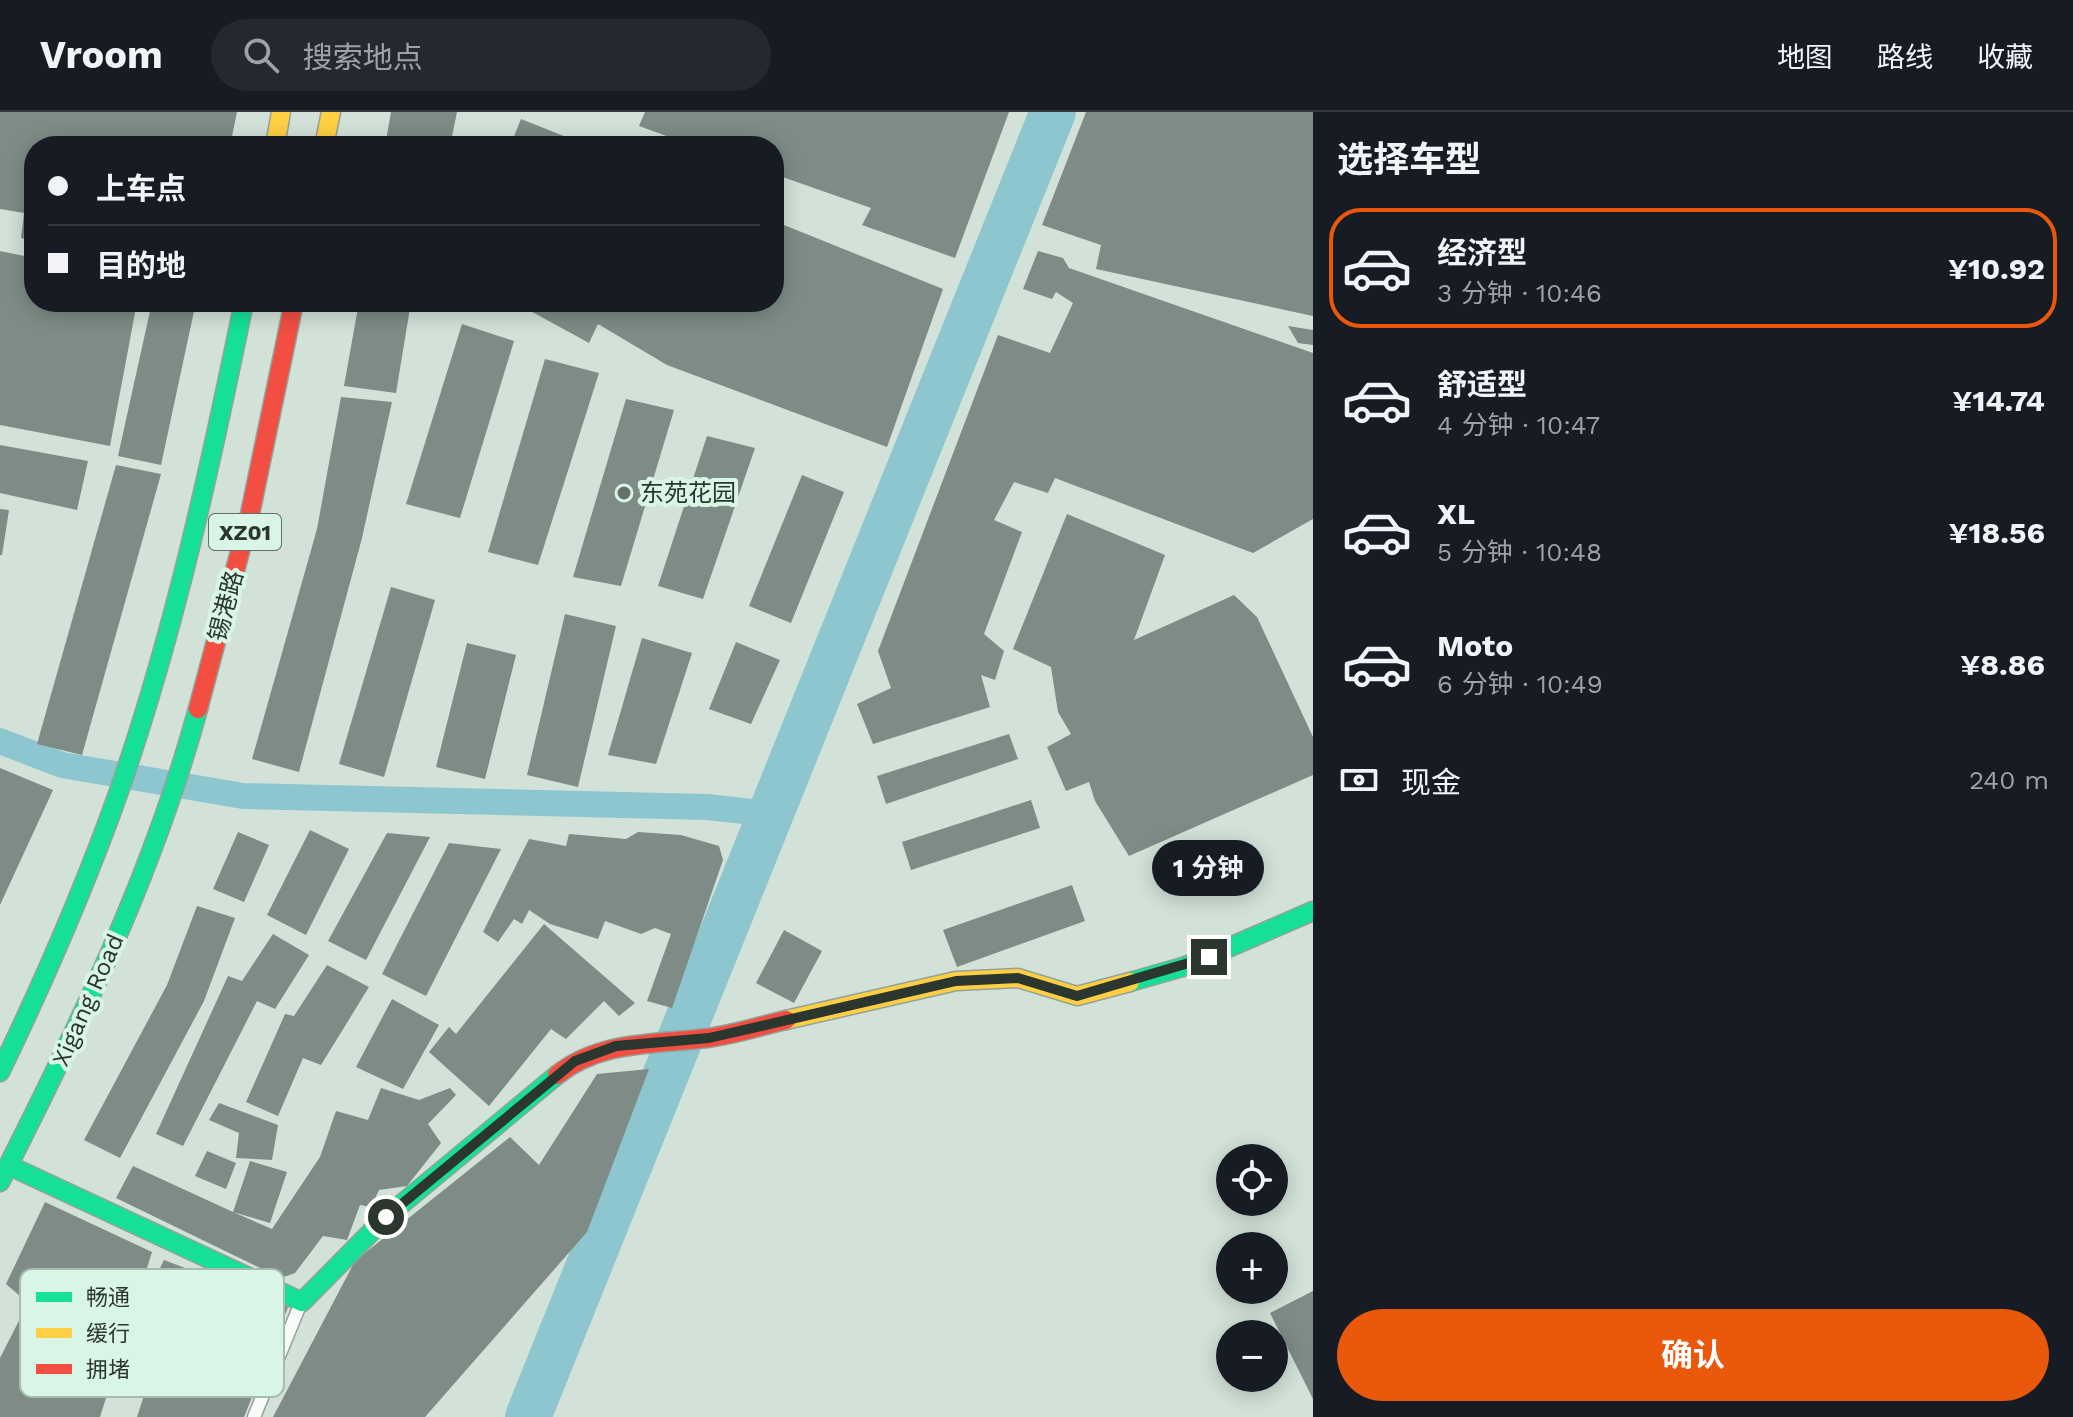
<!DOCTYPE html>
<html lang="zh">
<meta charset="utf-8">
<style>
body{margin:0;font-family:"Work Sans","Noto Sans SC",sans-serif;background:#242831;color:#f1f3f6;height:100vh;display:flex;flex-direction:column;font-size:30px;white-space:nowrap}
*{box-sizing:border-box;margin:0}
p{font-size:26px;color:#9ea1a6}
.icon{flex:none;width:44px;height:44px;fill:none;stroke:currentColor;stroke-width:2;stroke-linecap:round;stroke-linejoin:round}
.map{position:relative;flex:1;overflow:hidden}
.sheet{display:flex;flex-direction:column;background:#171b24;width:760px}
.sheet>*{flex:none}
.hud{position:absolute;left:24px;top:24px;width:760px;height:176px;border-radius:32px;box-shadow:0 4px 20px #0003;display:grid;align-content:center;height:176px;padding:0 24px;background:#171b24}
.fabs{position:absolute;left:1216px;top:1032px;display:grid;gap:16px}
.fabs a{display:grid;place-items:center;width:72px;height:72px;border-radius:50%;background:#171b24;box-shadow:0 4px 20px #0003;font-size:40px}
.end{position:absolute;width:36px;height:36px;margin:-18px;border:10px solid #2b362f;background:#fff;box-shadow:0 0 0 4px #fff}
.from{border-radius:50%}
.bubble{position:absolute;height:56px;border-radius:28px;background:#171b24;box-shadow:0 4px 20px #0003;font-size:26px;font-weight:700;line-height:56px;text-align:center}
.hud b{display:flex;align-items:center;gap:28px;height:76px;font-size:30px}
.hud b+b{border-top:2px solid #363941}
.hud i{width:20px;height:20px;background:#f1f3f6}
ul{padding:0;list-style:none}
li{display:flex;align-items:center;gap:24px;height:120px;margin:0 16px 12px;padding:0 8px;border:4px solid transparent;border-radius:32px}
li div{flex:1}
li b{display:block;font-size:30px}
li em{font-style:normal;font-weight:700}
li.selected{border-color:#ea580c}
li>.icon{width:72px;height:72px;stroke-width:1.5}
h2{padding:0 24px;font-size:36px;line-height:96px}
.pay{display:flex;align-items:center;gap:20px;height:88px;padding:0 24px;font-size:30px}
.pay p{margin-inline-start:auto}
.button{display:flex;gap:16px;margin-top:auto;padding:16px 24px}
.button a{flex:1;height:92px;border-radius:48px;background:#ea580c;color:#fff;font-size:32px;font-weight:700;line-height:92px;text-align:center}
header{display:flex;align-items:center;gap:48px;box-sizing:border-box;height:112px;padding:0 40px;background:#171b24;border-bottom:2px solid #363941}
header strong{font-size:38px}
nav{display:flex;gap:44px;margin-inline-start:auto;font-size:28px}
.search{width:560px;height:72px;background:#242831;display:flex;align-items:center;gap:20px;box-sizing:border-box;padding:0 28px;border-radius:44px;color:#9ea1a6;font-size:30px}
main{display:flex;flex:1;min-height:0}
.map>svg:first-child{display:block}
</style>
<header>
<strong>Vroom</strong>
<div class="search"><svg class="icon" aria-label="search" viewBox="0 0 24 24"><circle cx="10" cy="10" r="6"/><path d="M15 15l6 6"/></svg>搜索地点</div>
<nav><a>地图</a><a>路线</a><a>收藏</a></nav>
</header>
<main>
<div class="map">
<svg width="1313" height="1305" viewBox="0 0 1313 1305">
<rect width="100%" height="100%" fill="#d2e2d8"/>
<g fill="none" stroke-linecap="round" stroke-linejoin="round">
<path stroke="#8dc6cf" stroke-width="26" d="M 0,629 L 62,653 L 243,684 L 707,695 L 771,702"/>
<path stroke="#8dc6cf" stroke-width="46" d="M 528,1305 L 1053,0"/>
</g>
<g fill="#7e8b86">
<path d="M 0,0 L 237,0 L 230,34 L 34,34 L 34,129 L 21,126 L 24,101 L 0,97 Z"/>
<path d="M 391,0 L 457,0 L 450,34 L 385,34 Z"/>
<path d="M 645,0 L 1009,0 L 955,146 L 862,113 L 871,96 L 774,62 L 774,34 L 694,34 L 639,14 Z"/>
<path d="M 1086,0 L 1313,0 L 1313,204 L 1096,157 L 1101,133 L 1042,113 Z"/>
<path d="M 521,7 L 589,34 L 510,34 Z"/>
<path d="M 774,109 L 943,177 L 887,335 L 667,253 L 598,212 L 589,231 L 514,190 L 774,190 Z"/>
<path d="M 0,139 L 34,146 L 34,190 L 137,190 L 110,334 L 0,313 Z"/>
<path d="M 1038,139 L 1063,146 L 1069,156 L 1313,241 L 1313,407 L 1253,441 L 1055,366 L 1048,381 L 1014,370 L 994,408 L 1022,420 L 984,522 L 1004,539 L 995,568 L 981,563 L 990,595 L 873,632 L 857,592 L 891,576 L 878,539 L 998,223 L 1050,241 L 1073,191 L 1056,180 L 1052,187 L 1023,177 Z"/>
<path d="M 152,190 L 196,190 L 161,353 L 118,344 Z"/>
<path d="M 359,190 L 411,190 L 396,281 L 344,274 Z"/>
<path d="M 462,212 L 514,229 L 460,406 L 406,392 Z"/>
<path d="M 1288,214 L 1313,218 L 1313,233 L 1298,231 Z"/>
<path d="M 545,247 L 599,261 L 538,453 L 488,440 Z"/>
<path d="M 341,285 L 392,290 L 362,426 L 299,660 L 252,647 L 317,417 Z"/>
<path d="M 626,287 L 674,298 L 621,474 L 573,465 Z"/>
<path d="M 707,324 L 755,336 L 703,487 L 658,474 Z"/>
<path d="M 0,333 L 88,349 L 77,398 L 0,381 Z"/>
<path d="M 116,353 L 161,362 L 82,643 L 37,632 Z"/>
<path d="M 802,363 L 844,380 L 791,511 L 749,494 Z"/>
<path d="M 0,397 L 9,398 L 2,443 L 0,443 Z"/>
<path d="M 1067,402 L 1165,443 L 1134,528 L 1234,483 L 1257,505 L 1313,625 L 1313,663 L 1129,744 L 1095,689 L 1089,670 L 1066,679 L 1047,635 L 1071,622 L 1058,600 L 1051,555 L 1013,537 Z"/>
<path d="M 391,475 L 435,488 L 384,665 L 339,652 Z"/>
<path d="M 565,502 L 616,514 L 578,675 L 527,663 Z"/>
<path d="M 642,526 L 692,541 L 656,652 L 608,643 Z"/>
<path d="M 736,530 L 780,548 L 751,612 L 709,597 Z"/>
<path d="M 467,531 L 516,543 L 485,667 L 436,655 Z"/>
<path d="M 1009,622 L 1018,647 L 886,692 L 877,664 Z"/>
<path d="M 0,656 L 53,678 L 0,793 Z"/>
<path d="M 1031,688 L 1040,716 L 911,758 L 902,730 Z"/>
<path d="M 310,718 L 349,737 L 306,823 L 267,803 Z"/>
<path d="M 238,720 L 269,733 L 244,790 L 213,777 Z"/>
<path d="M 638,720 L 681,723 L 719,734 L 723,748 L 672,896 L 647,889 L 671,822 L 655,816 L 641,822 L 605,809 L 598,827 L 550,812 L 529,798 L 522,812 L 514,807 L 498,830 L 483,820 L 529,727 L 566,734 L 569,722 L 626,727 Z"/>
<path d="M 387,721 L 430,725 L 366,848 L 328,829 Z"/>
<path d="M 449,731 L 501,737 L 426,884 L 382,862 Z"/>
<path d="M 1072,773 L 1085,809 L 957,855 L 943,818 Z"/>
<path d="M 197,794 L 235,806 L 204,889 L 120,1046 L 84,1028 L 167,873 Z"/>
<path d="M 544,812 L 635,891 L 619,904 L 604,889 L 566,927 L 551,917 L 489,994 L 429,940 L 449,915 L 456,922 Z"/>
<path d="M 784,818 L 822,839 L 794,891 L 756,871 Z"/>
<path d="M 273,822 L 309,843 L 275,897 L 257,889 L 183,1034 L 156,1022 L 228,864 L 242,869 Z"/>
<path d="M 327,853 L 369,875 L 321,953 L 303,946 L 278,1004 L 246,990 L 285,902 L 294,904 Z"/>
<path d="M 392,887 L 439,913 L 403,977 L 356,955 Z"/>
<path d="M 649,957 L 587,1120 L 425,1305 L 273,1305 L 355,1149 L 510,1025 L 539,1053 L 597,962 Z"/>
<path d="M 381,976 L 419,988 L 450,976 L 456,983 L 428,1012 L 441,1031 L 407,1074 L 379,1078 L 371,1095 L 360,1093 L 347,1128 L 323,1124 L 295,1161 L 281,1166 L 116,1086 L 133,1054 L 233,1100 L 250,1049 L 287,1060 L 270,1111 L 233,1100 L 272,1117 L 320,1045 L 336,999 L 368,1008 Z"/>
<path d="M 219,991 L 278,1013 L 272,1048 L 236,1046 L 239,1021 L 209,1008 Z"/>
<path d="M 207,1039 L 236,1051 L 226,1077 L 195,1064 Z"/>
<path d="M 45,1090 L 152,1140 L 100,1305 L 0,1305 L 0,1246 L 28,1191 L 6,1172 Z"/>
<path d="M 164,1148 L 288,1195 L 244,1305 L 137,1305 L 166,1216 L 136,1204 Z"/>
<path d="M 1313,1179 L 1313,1287 L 1270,1201 Z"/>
</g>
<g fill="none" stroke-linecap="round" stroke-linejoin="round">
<g stroke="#94a199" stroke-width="15">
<path id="lane" d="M 254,1305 L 300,1193"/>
</g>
<g stroke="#94a199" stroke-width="21">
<g id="fast">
<path d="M 1130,870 L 1186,854 L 1313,799"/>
<path d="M 0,960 C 44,869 84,777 118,682 C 174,522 210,356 244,190"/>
<path d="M 10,1054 L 302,1190 L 386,1105 L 557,963"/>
<path d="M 0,1070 C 77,918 153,762 198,597"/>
</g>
</g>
<g stroke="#94a199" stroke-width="21">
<g id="slow">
<path d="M 275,34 L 281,0"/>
<path d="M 324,34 L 331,0"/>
<path d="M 786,908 L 956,869 L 1018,866 L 1077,884 L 1130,870"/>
</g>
</g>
<g stroke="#94a199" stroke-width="21">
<g id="jam">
<path d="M 198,597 L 250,402 L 294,190"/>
<path d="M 557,963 C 601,928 654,933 707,926 C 733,923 760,914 786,908"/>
</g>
</g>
<use href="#lane" stroke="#f8fbf9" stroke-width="12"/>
<use href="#fast" stroke="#16e098" stroke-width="18"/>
<use href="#slow" stroke="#ffcf43" stroke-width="18"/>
<use href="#jam" stroke="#f24e42" stroke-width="18"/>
</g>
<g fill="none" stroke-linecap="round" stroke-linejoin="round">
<path stroke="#2b362f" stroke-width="10" d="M 386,1105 L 575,949 L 616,934 L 709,926 L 956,869 L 1018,866 L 1077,884 L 1209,845"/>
</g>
<circle fill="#65726a" stroke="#d9f5e5" stroke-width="3" cx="624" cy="381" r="8"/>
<g text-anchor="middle" stroke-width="8" stroke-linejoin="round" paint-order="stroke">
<rect fill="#d9f5e5" stroke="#5f6f66" stroke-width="2" x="209" y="402" width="72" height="36" rx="6"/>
<g font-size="22" font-weight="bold" fill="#2b362f">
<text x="245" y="428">XZ01</text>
</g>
<g font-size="24" fill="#2b362f" stroke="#d9f5e5" text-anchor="start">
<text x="640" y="389">东苑花园</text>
</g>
<g font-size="24" fill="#2b362f" stroke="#d9f5e5">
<text transform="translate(226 494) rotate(-75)" y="8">锡港路</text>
<text transform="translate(88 888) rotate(-66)" y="8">Xigang Road</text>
</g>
</g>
<rect x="20" y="1157" width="264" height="128" rx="12" fill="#d9f5e5" stroke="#a5bcae" stroke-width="2"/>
<rect x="36" y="1180" width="36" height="10" fill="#16e098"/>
<rect x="36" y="1216" width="36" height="10" fill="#ffcf43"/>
<rect x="36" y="1252" width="36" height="10" fill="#f24e42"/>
<g font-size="22" fill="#2b362f">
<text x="86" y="1193">畅通</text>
<text x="86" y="1229">缓行</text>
<text x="86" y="1265">拥堵</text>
</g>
</svg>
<div class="fabs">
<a><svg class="icon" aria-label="locate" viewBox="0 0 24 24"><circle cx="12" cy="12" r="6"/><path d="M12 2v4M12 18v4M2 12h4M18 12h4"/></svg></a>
<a>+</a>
<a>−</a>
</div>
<i class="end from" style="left:386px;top:1105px"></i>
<i class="end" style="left:1209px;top:845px"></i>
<div class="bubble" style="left:1152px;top:728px;width:112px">1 分钟</div>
<div class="hud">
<b><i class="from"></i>上车点</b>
<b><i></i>目的地</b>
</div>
</div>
<section class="sheet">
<h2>选择车型</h2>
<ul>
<li class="selected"><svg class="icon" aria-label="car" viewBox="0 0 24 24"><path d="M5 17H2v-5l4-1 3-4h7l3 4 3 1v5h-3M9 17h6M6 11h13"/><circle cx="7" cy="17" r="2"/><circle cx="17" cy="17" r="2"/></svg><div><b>经济型</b><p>3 分钟 · 10:46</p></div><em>¥10.92</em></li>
<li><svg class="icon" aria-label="car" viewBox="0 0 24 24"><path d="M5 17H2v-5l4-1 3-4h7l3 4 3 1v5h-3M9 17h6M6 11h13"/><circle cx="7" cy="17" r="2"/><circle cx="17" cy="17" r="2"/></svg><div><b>舒适型</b><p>4 分钟 · 10:47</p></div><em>¥14.74</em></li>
<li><svg class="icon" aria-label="car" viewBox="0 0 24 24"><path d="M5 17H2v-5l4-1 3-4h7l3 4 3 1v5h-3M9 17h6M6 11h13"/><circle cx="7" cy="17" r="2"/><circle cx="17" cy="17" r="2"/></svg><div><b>XL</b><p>5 分钟 · 10:48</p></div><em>¥18.56</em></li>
<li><svg class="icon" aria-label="car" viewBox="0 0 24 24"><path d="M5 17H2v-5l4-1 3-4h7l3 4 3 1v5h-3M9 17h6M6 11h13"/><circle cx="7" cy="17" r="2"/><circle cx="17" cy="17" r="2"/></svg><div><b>Moto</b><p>6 分钟 · 10:49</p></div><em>¥8.86</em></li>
</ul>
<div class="pay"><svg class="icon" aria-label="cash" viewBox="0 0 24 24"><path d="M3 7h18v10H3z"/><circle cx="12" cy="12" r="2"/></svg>现金<p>240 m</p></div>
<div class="button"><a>确认</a></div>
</section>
</main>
